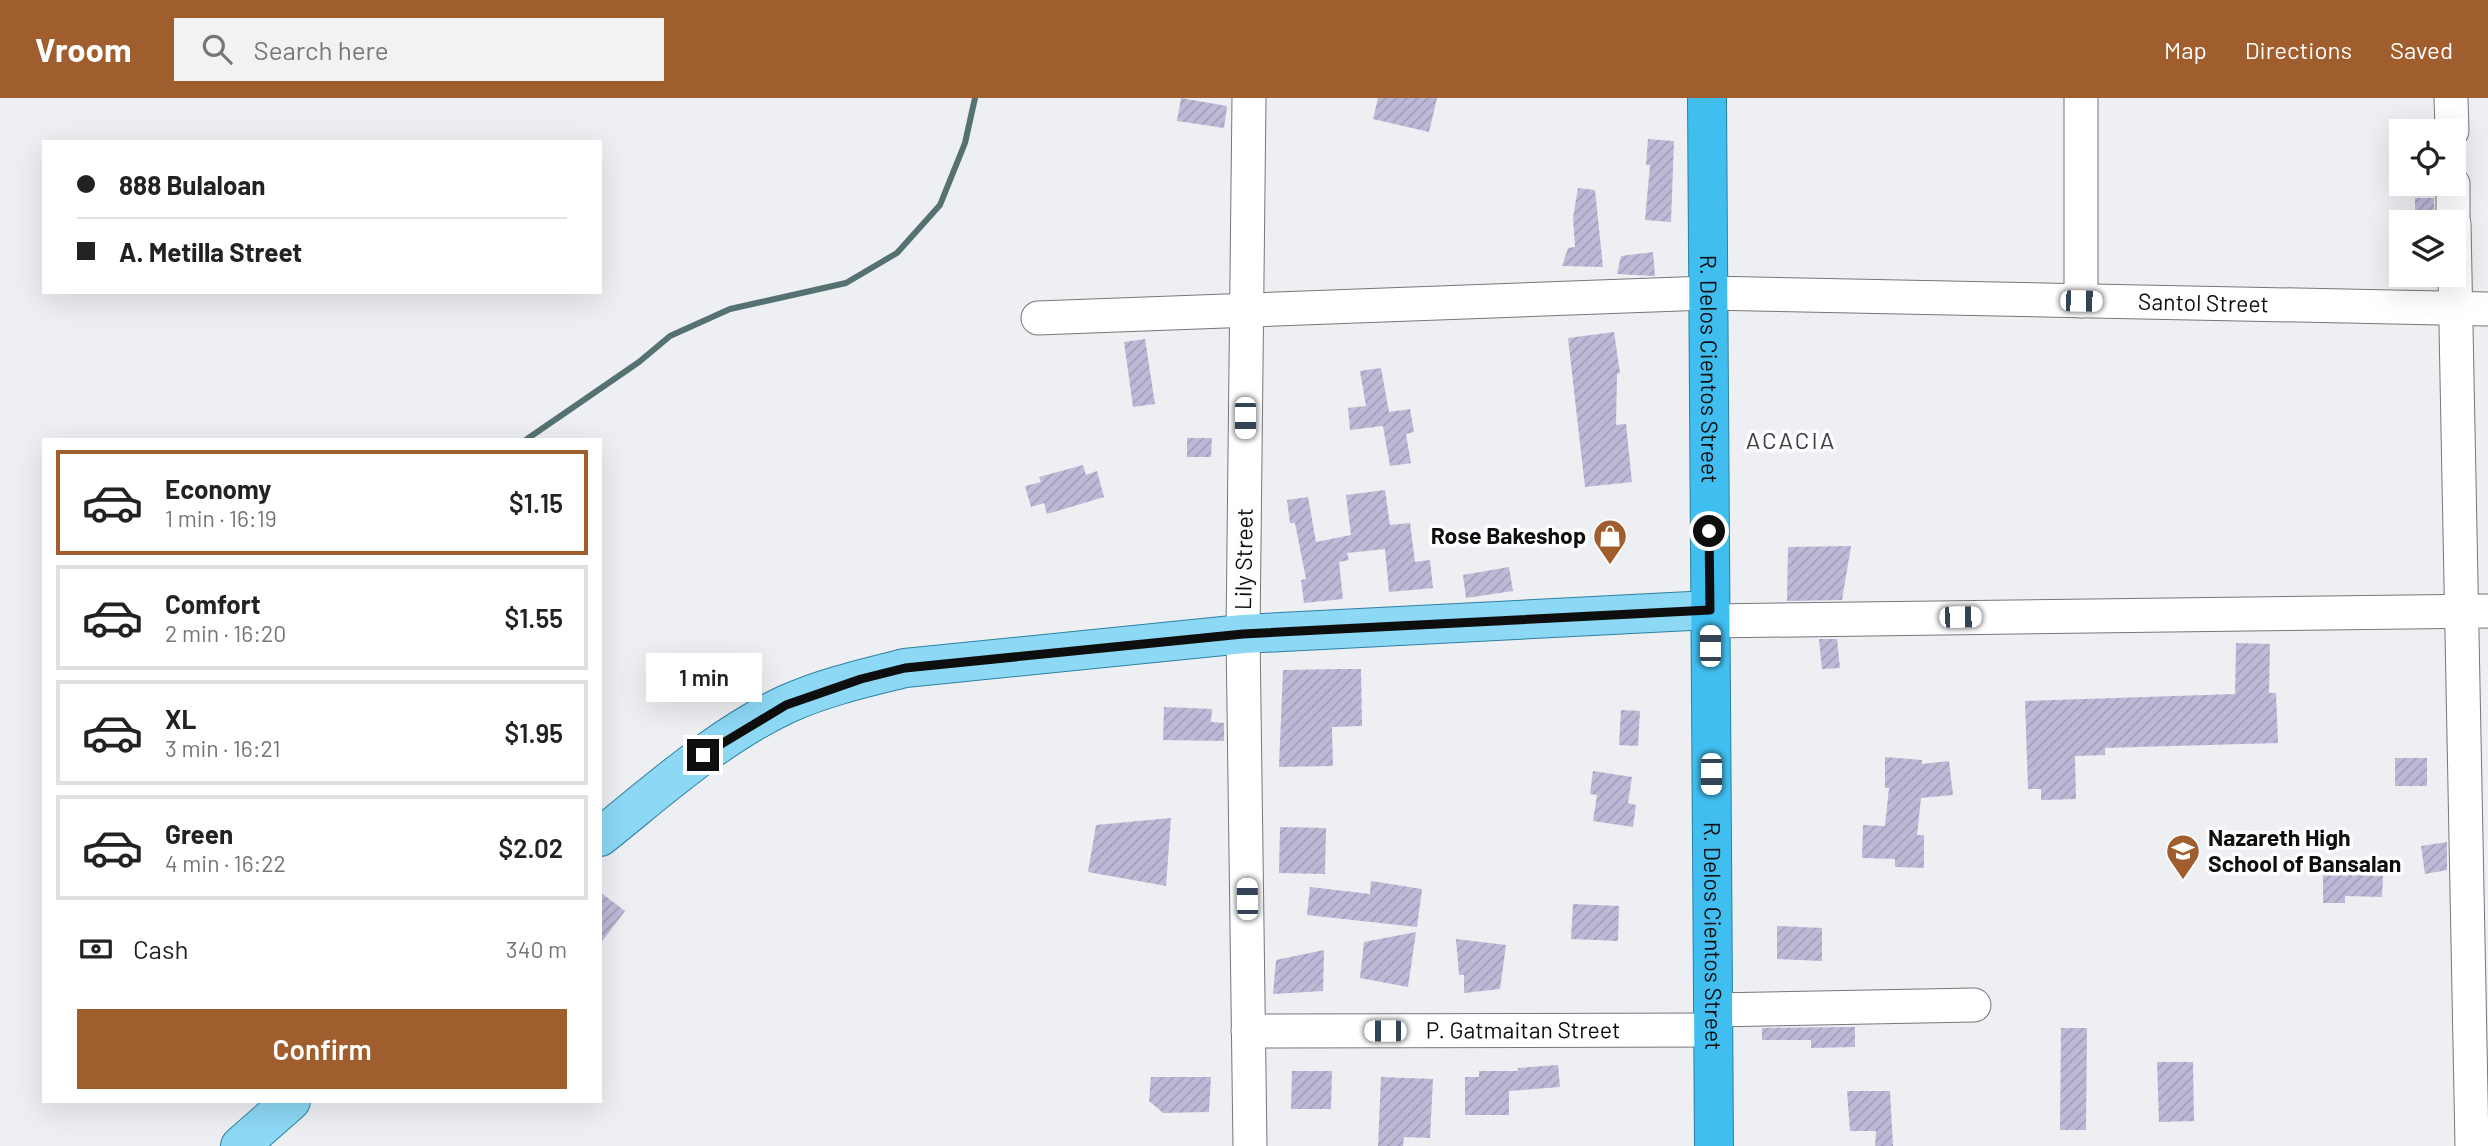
<!DOCTYPE html>
<meta charset="utf-8">
<style>
body{margin:0;font-family:Barlow,sans-serif;background:#f2f2f2;color:#222;height:100vh;display:flex;flex-direction:column;font-size:26px;white-space:nowrap}
*{box-sizing:border-box;margin:0}
p{font-size:23px;color:#767676}
.icon{flex:none;width:38px;height:38px;fill:none;stroke:currentColor;stroke-width:2;stroke-linecap:round;stroke-linejoin:round}
.map{position:relative;flex:1;overflow:hidden}
.side{position:absolute;left:42px;top:340px;width:560px;height:665px;display:flex;flex-direction:column;background:#fff;border-radius:0px;box-shadow:0 7px 28px #0002}
.side>*{flex:none}
.banner{position:absolute;left:42px;top:42px;width:560px;height:154px;border-radius:0px;box-shadow:0 7px 28px #0002;display:grid;align-content:center;height:154px;padding:0 35px;background:#fff}
.tools{position:absolute;left:2389px;top:21px;display:grid;gap:14px}
.tools a{display:grid;place-items:center;width:77px;height:77px;border-radius:0px;background:#fff;box-shadow:0 7px 28px #0002;font-size:35px}
.end{position:absolute;width:32px;height:32px;margin:-16px;border:9px solid #0e0e0f;background:#fff;box-shadow:0 0 0 4px #fff}
.from{border-radius:50%}
.bubble{position:absolute;height:49px;border-radius:0px;background:#fff;box-shadow:0 7px 28px #0002;font-size:23px;font-weight:600;line-height:49px;text-align:center}
.car{position:absolute;width:21px;height:42px;margin:-21px -10px;border-radius:9px;box-shadow:0 0 5px 2px #0007;background:linear-gradient(#fff 24%,#345 0 40%,#fff 0 76%,#345 0 86%,#fff 0)}
.banner b{display:flex;align-items:center;gap:24px;height:66px;font-size:26px}
.banner b+b{border-top:2px solid #e0e0e0}
.banner i{width:18px;height:18px;background:#222}
ul{padding:12px 0 0;list-style:none}
li{display:flex;align-items:center;gap:21px;height:105px;margin:0 14px 10px;padding:0 21px;border:4px solid #e0e0e0;border-radius:0px}
li div{flex:1}
li b{display:block;font-size:26px}
li em{font-style:normal;font-weight:600}
li.selected{border-color:#a05d2d}
li>.icon{width:63px;height:63px;stroke-width:1.5}
.pay{display:flex;align-items:center;gap:18px;height:77px;padding:0 35px;font-size:26px}
.pay p{margin-inline-start:auto}
.cta{display:flex;gap:14px;margin-top:auto;padding:14px 35px}
.cta a{flex:1;height:80px;border-radius:0px;background:#a05d2d;color:#fff;font-size:28px;font-weight:600;line-height:80px;text-align:center}
header{display:flex;align-items:center;gap:42px;box-sizing:border-box;height:98px;padding:0 35px;background:#a05d2d;color:#fff}
header strong{font-size:33px}
nav{display:flex;gap:38px;margin-inline-start:auto;font-size:24px}
.search{width:490px;height:63px;background:#f2f2f2;display:flex;align-items:center;gap:18px;box-sizing:border-box;padding:0 24px;border-radius:0px;color:#767676;font-size:26px}
.map>svg:first-child{display:block}
</style>
<header>
<strong>Vroom</strong>
<div class="search"><svg class="icon" aria-label="search" viewBox="0 0 24 24"><circle cx="10" cy="10" r="6"/><path d="M15 15l6 6"/></svg>Search here</div>
<nav><a>Map</a><a>Directions</a><a>Saved</a></nav>
</header>
<div class="map">
<svg width="2488" height="1048" viewBox="0 0 2488 1048">
<defs>
<pattern id="building-hatch" width="6" height="6" patternUnits="userSpaceOnUse" patternTransform="scale(1.75)"><rect width="6" height="6" fill="#bdbad8"/><path d="M-1 1l2-2M0 6l6-6M5 7l2-2" fill="none" stroke="#a19fb8"/></pattern>
</defs>
<rect width="100%" height="100%" fill="#edeff2"/>
<g fill="none" stroke-linecap="round" stroke-linejoin="round">
<path stroke="#567172" stroke-width="6" d="M 527,341 L 639,264 L 670,238 L 730,211 L 846,185 L 897,155 L 940,107 L 965,45 L 975,0"/>
</g>
<g fill="url(#building-hatch)">
<path d="M 1181,0 L 1227,8 L 1224,30 L 1177,23 Z"/>
<path d="M 1378,0 L 1437,0 L 1429,34 L 1373,21 Z"/>
<path d="M 1648,41 L 1674,43 L 1671,124 L 1645,122 L 1650,67 L 1646,67 Z"/>
<path d="M 1578,90 L 1595,92 L 1603,169 L 1562,168 L 1568,150 L 1575,149 L 1573,120 Z"/>
<rect x="2415" y="100" width="19" height="23"/>
<path d="M 1653,154 L 1655,178 L 1617,176 L 1621,158 Z"/>
<path d="M 1614,234 L 1620,275 L 1617,276 L 1616,327 L 1626,326 L 1632,384 L 1585,389 L 1568,240 Z"/>
<path d="M 1145,241 L 1155,306 L 1133,309 L 1124,244 Z"/>
<path d="M 1381,270 L 1389,314 L 1410,311 L 1414,334 L 1406,336 L 1411,365 L 1390,368 L 1383,328 L 1350,332 L 1348,310 L 1366,308 L 1360,273 Z"/>
<path d="M 1187,340 L 1212,340 L 1211,359 L 1187,359 Z"/>
<path d="M 1083,367 L 1086,377 L 1097,373 L 1104,399 L 1047,416 L 1044,405 L 1031,409 L 1025,388 L 1041,384 L 1039,379 Z"/>
<path d="M 1385,392 L 1390,427 L 1410,425 L 1415,464 L 1430,462 L 1433,490 L 1389,494 L 1385,451 L 1347,455 L 1349,462 L 1339,464 L 1343,501 L 1304,505 L 1301,482 L 1306,481 L 1295,425 L 1290,425 L 1287,402 L 1308,399 L 1316,444 L 1351,437 L 1346,397 Z"/>
<path d="M 1851,448 L 1842,502 L 1787,503 L 1788,449 Z"/>
<path d="M 1509,469 L 1513,493 L 1466,500 L 1463,477 Z"/>
<path d="M 1819,541 L 1837,541 L 1840,570 L 1822,571 Z"/>
<path d="M 2236,545 L 2270,546 L 2269,595 L 2276,595 L 2278,645 L 2105,650 L 2105,657 L 2075,658 L 2076,701 L 2041,702 L 2041,691 L 2028,691 L 2025,603 L 2235,596 Z"/>
<path d="M 1340,571 L 1361,571 L 1362,628 L 1332,629 L 1333,668 L 1279,669 L 1283,572 Z"/>
<path d="M 1164,609 L 1212,611 L 1211,624 L 1224,625 L 1224,643 L 1163,642 Z"/>
<path d="M 1621,612 L 1640,613 L 1638,648 L 1619,647 Z"/>
<path d="M 1885,659 L 1922,662 L 1922,666 L 1949,663 L 1953,697 L 1921,700 L 1917,737 L 1924,737 L 1924,770 L 1895,769 L 1895,761 L 1862,760 L 1863,727 L 1885,728 L 1889,690 L 1885,690 Z"/>
<rect x="2395" y="660" width="32" height="28"/>
<path d="M 1593,673 L 1632,679 L 1628,705 L 1636,707 L 1633,729 L 1593,723 L 1597,697 L 1590,696 Z"/>
<path d="M 1171,720 L 1166,788 L 1088,774 L 1096,727 Z"/>
<path d="M 1280,729 L 1326,730 L 1325,776 L 1279,775 Z"/>
<path d="M 2447,744 L 2447,772 L 2425,776 L 2421,748 Z"/>
<path d="M 2323,760 L 2345,760 L 2345,776 L 2383,778 L 2382,799 L 2345,798 L 2345,805 L 2323,805 Z"/>
<path d="M 1371,783 L 1422,791 L 1417,829 L 1307,817 L 1310,789 L 1370,796 Z"/>
<path d="M 600,794 L 625,813 L 600,846 Z"/>
<path d="M 1573,806 L 1619,808 L 1618,843 L 1571,841 Z"/>
<path d="M 1777,828 L 1822,830 L 1822,863 L 1777,861 Z"/>
<path d="M 1416,834 L 1408,889 L 1360,880 L 1364,844 Z"/>
<path d="M 1456,841 L 1506,847 L 1500,891 L 1464,895 L 1464,877 L 1459,877 Z"/>
<path d="M 1324,852 L 1323,893 L 1273,896 L 1276,862 Z"/>
<path d="M 1855,929 L 1855,949 L 1811,950 L 1811,942 L 1762,942 L 1762,930 Z"/>
<path d="M 2061,930 L 2087,930 L 2086,1032 L 2060,1032 Z"/>
<path d="M 2157,964 L 2193,964 L 2194,1023 L 2159,1024 Z"/>
<path d="M 1558,967 L 1560,989 L 1509,993 L 1509,1017 L 1465,1017 L 1465,979 L 1479,979 L 1479,973 L 1518,973 L 1518,970 Z"/>
<path d="M 1292,973 L 1332,973 L 1331,1011 L 1291,1011 Z"/>
<path d="M 1151,979 L 1211,979 L 1209,1014 L 1163,1015 L 1149,1003 Z"/>
<path d="M 1381,979 L 1433,981 L 1430,1040 L 1404,1039 L 1403,1048 L 1378,1048 Z"/>
<path d="M 1847,993 L 1890,993 L 1893,1048 L 1875,1048 L 1876,1033 L 1850,1033 Z"/>
</g>
<g fill="none" stroke-linecap="round" stroke-linejoin="round">
<g stroke="#757779" stroke-width="35">
<g id="minor">
<path d="M 1249,0 L 1243,536 L 1250,1048"/>
<path d="M 2081,0 L 2081,203"/>
<path d="M 2451,0 L 2452,33"/>
<path d="M 2453,86 L 2453,124"/>
<path d="M 2454,126 L 2472,1048"/>
<path id="s1" d="M 1038,220 L 1707,195 L 2488,211"/>
<path d="M 1710,523 L 2488,513"/>
<path d="M 1713,912 L 1974,907"/>
<path id="s2" d="M 1248,933 L 1713,932"/>
</g>
</g>
<g stroke="#2e80a1" stroke-width="40">
<g id="major">
<path d="M 600,739 C 659,692 718,638 787,606 C 825,589 865,580 905,570 L 1243,536 L 1710,512"/>
<path d="M 240,1048 L 291,1003"/>
</g>
</g>
<g stroke="#2e80a1" stroke-width="40">
<g id="highway">
<path id="s3" d="M 1707,0 L 1714,1048"/>
</g>
</g>
<use href="#minor" stroke="#fff" stroke-width="33"/>
<use href="#major" stroke="#8cd8f5" stroke-width="38"/>
<use href="#highway" stroke="#40beef" stroke-width="38"/>
</g>
<g fill="none" stroke-linecap="round" stroke-linejoin="round">
<path stroke="#0e0e0f" stroke-width="9" d="M 703,657 L 786,607 L 861,581 L 905,570 L 1243,536 L 1710,512 L 1709,433"/>
</g>
<defs>
<g id="shop-pin" transform="scale(1.75)"><path d="M0 17L-7.5 6A9.5 9.5 0 1 1 7.5 6Z" fill="#a05d2d" stroke="#fbfdff"/><path d="M-5-2.5h2.3a2.7 3.5 0 0 1 5.4 0H5L5.5 6h-11ZM-1.5-2.5h3a1.5 2.3 0 0 0-3 0Z" fill="#fff"/></g>
<g id="school-pin" transform="scale(1.75)"><path d="M0 17L-7.5 6A9.5 9.5 0 1 1 7.5 6Z" fill="#a05d2d" stroke="#fbfdff"/><path d="M0-5L7-2L0 1L-7-2ZM-4 1L0 2.5L4 1V4Q0 6-4 4Z" fill="#fff"/></g>
</defs>
<g fill-rule="evenodd">
<use href="#shop-pin" x="1610" y="438"/>
<use href="#school-pin" x="2183" y="753"/>
</g>
<g text-anchor="middle" stroke-width="7" stroke-linejoin="round" paint-order="stroke">
<g font-size="23" fill="#0e0e0f" stroke="#fbfdff">
<text dy="8" stroke="none"><textPath href="#s1" startOffset="1166">Santol Street</textPath></text>
<text dy="8" stroke="none"><textPath href="#s3" startOffset="271">R. Delos Cientos Street</textPath></text>
<text transform="translate(1244 461) rotate(-89)" y="8">Lily Street</text>
<text dy="8" stroke="none"><textPath href="#s3" startOffset="838">R. Delos Cientos Street</textPath></text>
<text dy="8" stroke="none"><textPath href="#s2" startOffset="275">P. Gatmaitan Street</textPath></text>
</g>
<g font-size="23" font-weight="bold" fill="#0e0e0f" stroke="#fbfdff" text-anchor="end">
<text x="1586" y="446">Rose Bakeshop</text>
<text x="2208" y="748" text-anchor="start">Nazareth High<tspan x="2208" dy="26">School of Bansalan</tspan></text>
</g>
<g font-size="24" letter-spacing="2" fill="#3f4042" stroke="#fbfdff">
<text x="1791" y="351">ACACIA</text>
</g>
</g>
</svg>
<div class="tools">
<a><svg class="icon" aria-label="locate" viewBox="0 0 24 24"><circle cx="12" cy="12" r="6"/><path d="M12 2v4M12 18v4M2 12h4M18 12h4"/></svg></a>
<a><svg class="icon" aria-label="layers" viewBox="0 0 24 24"><path d="M12 4l9 5-9 5-9-5zM3 14l9 5 9-5"/></svg></a>
</div>
<i class="end from" style="left:1709px;top:433px"></i>
<i class="end" style="left:703px;top:657px"></i>
<div class="bubble" style="left:646px;top:555px;width:116px">1 min</div>
<i class="car" style="left:2081px;top:203px;rotate:91deg"></i>
<i class="car" style="left:1245px;top:320px;rotate:180deg"></i>
<i class="car" style="left:1960px;top:519px;rotate:89deg"></i>
<i class="car" style="left:1710px;top:548px;rotate:0deg"></i>
<i class="car" style="left:1711px;top:676px;rotate:180deg"></i>
<i class="car" style="left:1247px;top:801px;rotate:359deg"></i>
<i class="car" style="left:1385px;top:933px;rotate:270deg"></i>
<div class="banner">
<b><i class="from"></i>888 Bulaloan</b>
<b><i></i>A. Metilla Street</b>
</div>
<section class="side">
<ul>
<li class="selected"><svg class="icon" aria-label="car" viewBox="0 0 24 24"><path d="M5 17H2v-5l4-1 3-4h7l3 4 3 1v5h-3M9 17h6M6 11h13"/><circle cx="7" cy="17" r="2"/><circle cx="17" cy="17" r="2"/></svg><div><b>Economy</b><p>1 min · 16:19</p></div><em>$1.15</em></li>
<li><svg class="icon" aria-label="car" viewBox="0 0 24 24"><path d="M5 17H2v-5l4-1 3-4h7l3 4 3 1v5h-3M9 17h6M6 11h13"/><circle cx="7" cy="17" r="2"/><circle cx="17" cy="17" r="2"/></svg><div><b>Comfort</b><p>2 min · 16:20</p></div><em>$1.55</em></li>
<li><svg class="icon" aria-label="car" viewBox="0 0 24 24"><path d="M5 17H2v-5l4-1 3-4h7l3 4 3 1v5h-3M9 17h6M6 11h13"/><circle cx="7" cy="17" r="2"/><circle cx="17" cy="17" r="2"/></svg><div><b>XL</b><p>3 min · 16:21</p></div><em>$1.95</em></li>
<li><svg class="icon" aria-label="car" viewBox="0 0 24 24"><path d="M5 17H2v-5l4-1 3-4h7l3 4 3 1v5h-3M9 17h6M6 11h13"/><circle cx="7" cy="17" r="2"/><circle cx="17" cy="17" r="2"/></svg><div><b>Green</b><p>4 min · 16:22</p></div><em>$2.02</em></li>
</ul>
<div class="pay"><svg class="icon" aria-label="cash" viewBox="0 0 24 24"><path d="M3 7h18v10H3z"/><circle cx="12" cy="12" r="2"/></svg>Cash<p>340 m</p></div>
<div class="cta"><a>Confirm</a></div>
</section>
</div>
